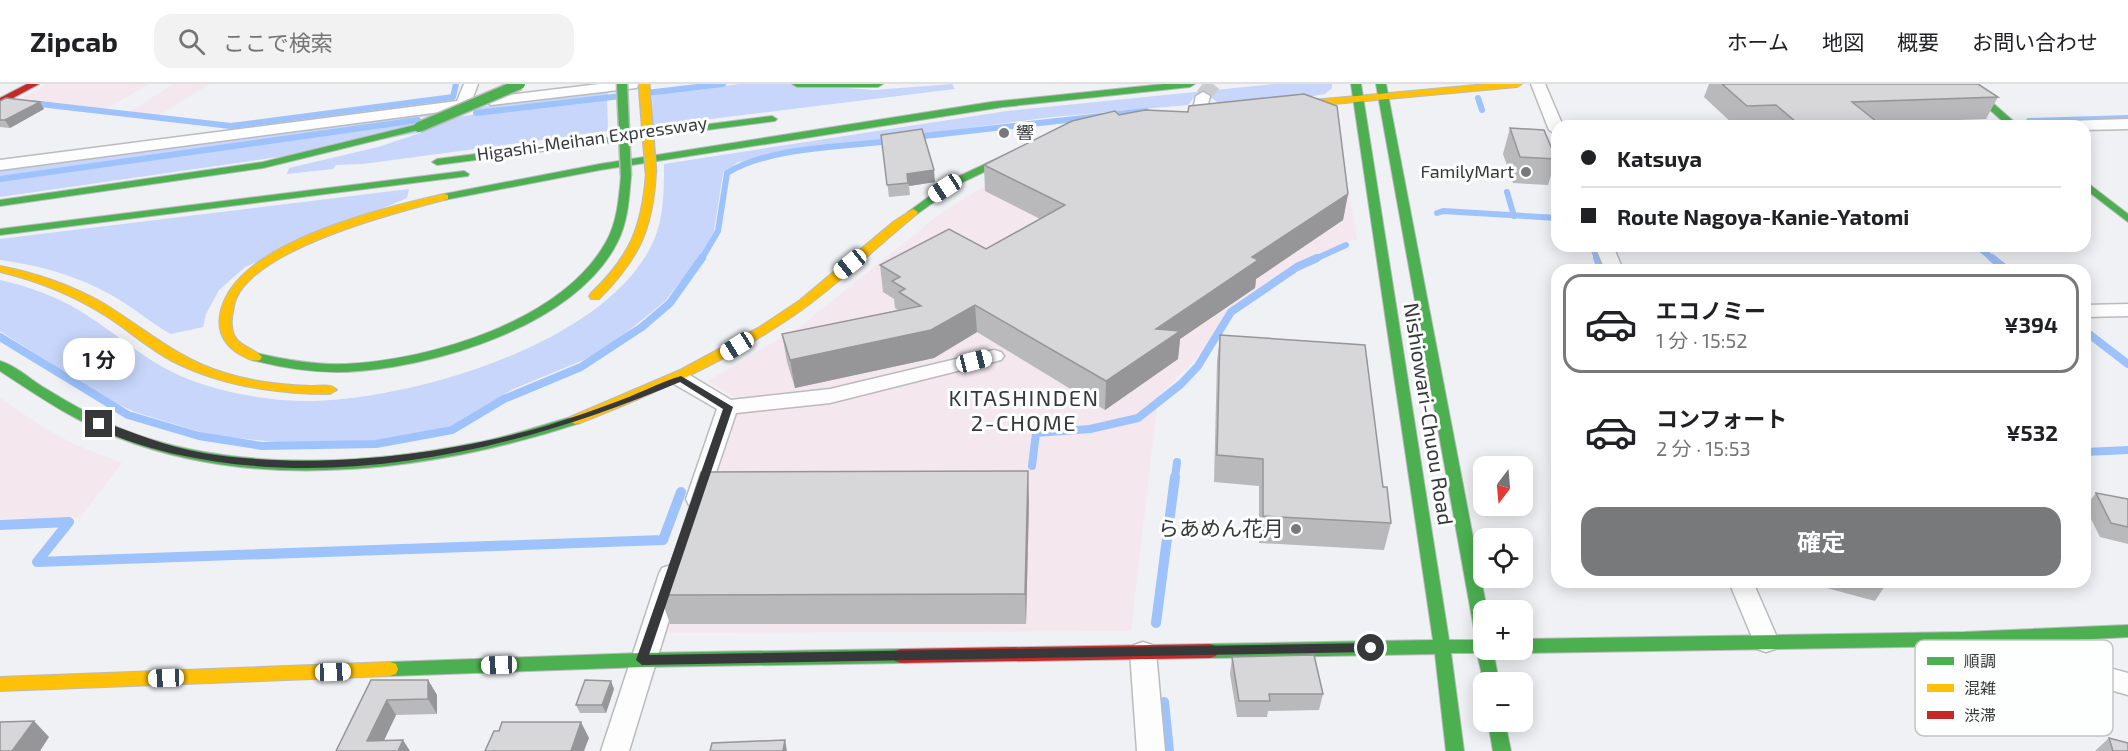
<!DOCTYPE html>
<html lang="ja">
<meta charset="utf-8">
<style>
body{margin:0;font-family:"Exo 2","Noto Sans JP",sans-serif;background:#f2f2f2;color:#202124;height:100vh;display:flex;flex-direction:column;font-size:22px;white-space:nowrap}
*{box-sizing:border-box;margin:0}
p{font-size:20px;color:#757577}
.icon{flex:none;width:33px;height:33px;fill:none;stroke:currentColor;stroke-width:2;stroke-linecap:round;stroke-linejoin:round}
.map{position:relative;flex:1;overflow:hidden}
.side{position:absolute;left:1551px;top:180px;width:540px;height:324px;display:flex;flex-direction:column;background:#fff;border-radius:18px;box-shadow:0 3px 15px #0003}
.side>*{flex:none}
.top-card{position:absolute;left:1551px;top:36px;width:540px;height:132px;border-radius:18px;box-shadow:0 3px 15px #0003;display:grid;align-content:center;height:132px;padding:0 30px;background:#fff}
.needle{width:39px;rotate:196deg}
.fabs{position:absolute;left:1473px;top:372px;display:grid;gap:12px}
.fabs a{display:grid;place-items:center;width:60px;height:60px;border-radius:12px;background:#fff;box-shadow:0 3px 15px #0003;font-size:30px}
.end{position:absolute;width:27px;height:27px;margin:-14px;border:8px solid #37383a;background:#fff;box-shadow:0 0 0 3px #fff}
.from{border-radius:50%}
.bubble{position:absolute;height:42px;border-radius:18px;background:#fff;box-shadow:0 3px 15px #0003;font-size:20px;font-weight:700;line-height:42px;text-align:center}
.car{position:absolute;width:18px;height:36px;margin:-18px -9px;border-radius:8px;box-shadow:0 0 4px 2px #0007;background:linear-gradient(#fff 24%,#345 0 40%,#fff 0 76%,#345 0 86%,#fff 0)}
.top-card b{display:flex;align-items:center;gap:21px;height:57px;font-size:22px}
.top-card b+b{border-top:2px solid #e0e0e0}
.top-card i{width:15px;height:15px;background:#202124}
ul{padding:10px 0 0;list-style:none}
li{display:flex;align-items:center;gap:18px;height:99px;margin:0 12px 9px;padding:0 18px;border:3px solid transparent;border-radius:18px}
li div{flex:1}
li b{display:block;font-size:22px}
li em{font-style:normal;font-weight:700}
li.current{border-color:#77797b}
li>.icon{width:54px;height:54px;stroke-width:1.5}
.button{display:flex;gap:12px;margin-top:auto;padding:12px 30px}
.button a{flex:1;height:69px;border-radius:18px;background:#77797b;color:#fff;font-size:24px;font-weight:700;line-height:69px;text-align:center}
header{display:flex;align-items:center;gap:36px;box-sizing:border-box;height:84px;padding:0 30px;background:#fff;border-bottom:2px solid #e0e0e0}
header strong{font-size:28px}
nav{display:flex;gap:33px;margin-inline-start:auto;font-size:21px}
.search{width:420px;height:54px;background:#f2f2f2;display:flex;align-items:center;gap:15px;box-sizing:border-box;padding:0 21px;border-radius:18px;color:#757577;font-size:22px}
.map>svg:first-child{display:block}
</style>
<header>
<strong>Zipcab</strong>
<div class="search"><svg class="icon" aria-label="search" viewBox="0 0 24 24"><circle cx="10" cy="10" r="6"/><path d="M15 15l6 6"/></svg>ここで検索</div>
<nav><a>ホーム</a><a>地図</a><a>概要</a><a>お問い合わせ</a></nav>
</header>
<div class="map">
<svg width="2128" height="667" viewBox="0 0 2128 667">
<rect width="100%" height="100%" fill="#eff1f4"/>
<g fill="#f4e7ed">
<path d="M 48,0 L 149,0 L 104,26 L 18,16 Z"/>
<path d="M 174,0 L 209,0 L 158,32 L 128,29 Z"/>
<path d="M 1338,45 L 1357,156 L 1348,157 L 1296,181 L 1231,224 L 1206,265 L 1158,313 L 1131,547 L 664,549 L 738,328 L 734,314 L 708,297 L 801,242 L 941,129 L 998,94 Z"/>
<path d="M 0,314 L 41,342 L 76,361 L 122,379 L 80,433 L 0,435 Z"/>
</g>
<g fill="#c7d6fa">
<path d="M 740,0 L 795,0 L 874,6 L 952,0 L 955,5 L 653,42 L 652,10 Z"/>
<path d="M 1275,0 L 1332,0 L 1332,4 L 1325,10 L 1307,13 L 1221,21 L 1209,12 L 1195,12 L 1188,21 L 1052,33 L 847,60 L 738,78 L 723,89 L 714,147 L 703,169 L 665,217 L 616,257 L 586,275 L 511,306 L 457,341 L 374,357 L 325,359 L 284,359 L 210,351 L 135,328 L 105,314 L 0,247 L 0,196 C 27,202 56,212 80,227 C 126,255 153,286 208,302 C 242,312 280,318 315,317 C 417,314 610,258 654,156 C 664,133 664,105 664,80 L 1007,27 Z"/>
<path d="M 608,8 L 608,11 L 414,34 L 0,93 L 0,85 L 67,75 L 72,77 L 337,40 Z"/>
<path d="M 607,15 L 608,47 L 363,80 L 336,81 L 333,85 L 287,90 L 289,84 L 378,63 L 423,48 L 306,69 L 0,113 L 0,97 L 413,38 Z"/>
<path d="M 409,105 L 407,114 L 245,183 L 219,206 L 206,230 L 203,243 L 171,250 C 156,242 144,232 129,222 C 91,196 46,182 0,176 L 0,155 Z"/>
</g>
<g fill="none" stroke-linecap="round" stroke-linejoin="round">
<g stroke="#9ec2fc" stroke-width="6">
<path d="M 646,9 L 723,0"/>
<path d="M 1478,14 L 1482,26"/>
<path d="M 31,19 L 231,42 L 453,13 L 456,0"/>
<path d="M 476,29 L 621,12"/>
<path d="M 2029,37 L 2128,34"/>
<path d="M 1887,42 L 1991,39"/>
<path d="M 915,53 L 1146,27"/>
<path d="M 0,95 L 418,36"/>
<path d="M 1507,108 L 1514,132"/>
<path d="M 1437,129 L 1443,127 L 1557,134"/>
<path d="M 1592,162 L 1598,176"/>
<path d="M 1977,162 L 1994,176"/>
<path d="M 701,176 L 718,147 L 727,89 C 769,63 841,63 890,57"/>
<path d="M 1313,176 L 1346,161"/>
</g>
<g stroke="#9ec2fc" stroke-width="8">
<path d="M 1597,174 L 1602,186"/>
<path d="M 1992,174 L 2007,186"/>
<path d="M 2085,247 L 2128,280"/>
<path d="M 0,253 L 128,331 L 199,352 L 262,362 L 376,360 L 452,346 L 504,315 L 581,283 L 642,243 L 670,219 L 702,174"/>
<path d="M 2085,368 L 2128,366"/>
<path d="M 1032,382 L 1036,349 L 1090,345 L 1138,334 L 1181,300 L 1198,282 L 1231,228 L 1297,183 L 1317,174"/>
<path d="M 1175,394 L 1177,378"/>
</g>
<g stroke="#9ec2fc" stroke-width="10">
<path d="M 0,441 L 69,438 L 37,478 L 663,456 L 681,408"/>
<path d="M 1156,539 L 1175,393"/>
<path d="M 1164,618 L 1169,667"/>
</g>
<path stroke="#cacccf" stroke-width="16" stroke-dasharray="16 8" stroke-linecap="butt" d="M 1203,12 L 1213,0"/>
<g stroke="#babbbd" stroke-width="3">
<g id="street">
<path d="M 464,0 L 478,0 L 470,21 L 463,25 L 0,86 L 0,76 L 457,17 Z"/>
<path d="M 599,0 L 643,0 L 636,4 L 491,21 L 484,17 L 491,13 Z"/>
<path d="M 1531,0 L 1545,0 L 1563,42 L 1557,42 L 1557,51 L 1549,46 Z"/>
<path d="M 1203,8 L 1210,12 L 1206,29 L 1199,33 L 1194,32 L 1192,29 L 1196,12 Z"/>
<path d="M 2128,35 L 2128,45 L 2085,46 L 2085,42 L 2059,42 L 2067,37 Z"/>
<path d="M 1595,162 L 1613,162 L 1623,186 L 1605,186 Z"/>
<path d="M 2128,220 L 2128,232 L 2085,233 L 2085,221 Z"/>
<path d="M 994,266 L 1001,268 L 1004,272 L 1001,276 L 830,319 L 736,329 L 705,421 L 697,423 L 689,421 L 686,415 L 717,325 L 674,300 L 671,295 L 674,290 L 688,290 L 731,316 L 830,305 Z"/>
<path d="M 671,481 L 680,484 L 683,490 L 629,667 L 601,667 L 659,490 L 662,484 Z"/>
<path d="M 1729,498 L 1753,498 L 1779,558 L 1775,565 L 1766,568 L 1757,565 Z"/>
<path d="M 1984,550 L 2128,589 L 2128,611 L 1975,567 L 1971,560 L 1975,553 Z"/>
<path d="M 1143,558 L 1152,561 L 1156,568 L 1165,667 L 1137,667 L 1130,568 L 1134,561 Z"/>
</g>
</g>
<g stroke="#babbbd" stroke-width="2">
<g id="fast">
<path d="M 792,0 L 883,0 L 878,3 L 797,3 Z"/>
<path d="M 1164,0 L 1195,0 L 1190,3 L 1003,23 L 600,86 L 444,116 L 439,113 L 444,110 L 600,80 L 991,18 Z"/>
<path d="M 1351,0 L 1361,0 L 1449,556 L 1476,556 L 1376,0 L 1386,0 L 1487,526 L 1484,526 L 1484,566 L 1493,566 L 1499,598 L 1484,600 L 1477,569 L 1451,569 L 1464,667 L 1446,667 L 1435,570 L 1210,574 L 1204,572 L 1202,567 L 1204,562 L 1210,560 L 1433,556 Z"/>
<path d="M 1961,0 L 1971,0 L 2019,42 L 2008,42 Z"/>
<path d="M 772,32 L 777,35 L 775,37 L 437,81 L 432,78 L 437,75 Z"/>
<path d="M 419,40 L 422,41 L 422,45 L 263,84 L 0,122 L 0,116 L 263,78 Z"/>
<path d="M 1026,61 L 1030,62 L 1030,66 L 961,99 L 917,130 L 913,131 L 908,128 L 953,95 Z"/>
<path d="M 464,87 L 469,90 L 468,92 L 0,151 L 0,145 Z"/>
<path d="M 626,89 L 631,92 C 629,115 628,138 617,159 C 575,242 433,284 346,288 C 314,289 283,284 252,276 L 250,273 L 256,269 C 286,276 315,281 346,280 C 431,276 562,237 606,158 C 617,139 619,114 621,92 Z"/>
<path d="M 2085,97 L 2128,130 L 2128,138 L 2085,105 Z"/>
<path d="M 0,277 C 15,281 30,295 43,303 C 71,320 100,337 132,349 C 236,387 366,381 474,359 C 509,353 541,341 575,332 L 582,336 L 580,339 C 437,386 263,410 119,354 C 76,338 38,312 0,287 Z"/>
<path d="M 2128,541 L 2128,553 L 1964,562 L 1522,569 L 1516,566 L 1522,566 L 1522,555 L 1964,548 Z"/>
<path d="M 901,565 L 907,567 L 909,572 L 907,577 L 901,579 L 642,583 L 390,592 L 384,590 L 382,585 L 384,580 L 390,578 L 642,569 Z"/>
<path d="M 1488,638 L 1505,638 L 1511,667 L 1493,667 Z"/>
</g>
</g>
<g stroke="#babbbd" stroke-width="2">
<g id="slow">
<path d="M 1487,0 L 1522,0 L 1517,3 L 1280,25 L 1275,22 L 1280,19 Z"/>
<path d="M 651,86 L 656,89 C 653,145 639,175 599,215 L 591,215 L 589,212 L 591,209 C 630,172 642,143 646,89 Z"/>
<path d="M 444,110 L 448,111 L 448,115 C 397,128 257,164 236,215 C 234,219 234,224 233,228 C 231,236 231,243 234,251 C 240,263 254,264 262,273 L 260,276 C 253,278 246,274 239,270 C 205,249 221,210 245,189 C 289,148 386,123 444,110 Z"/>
<path d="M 913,125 L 918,128 L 917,130 C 875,164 837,202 793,232 C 727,277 654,310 580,339 L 575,340 L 568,336 L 570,333 L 680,286 L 758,244 L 800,216 L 893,138 Z"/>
<path d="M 0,182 C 36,189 71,201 103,219 C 144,244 178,275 225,289 C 253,298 282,301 311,302 C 320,302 331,299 337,306 L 330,310 C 275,310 220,302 170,276 C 147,263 128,246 106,232 C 73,211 38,197 0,188 Z"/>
<path d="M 390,578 L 396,580 L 398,585 L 396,590 L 390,592 L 0,607 L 0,593 Z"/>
</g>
</g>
<g stroke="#babbbd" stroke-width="2">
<g id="jam">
<path d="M 27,0 L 39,0 L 0,21 L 0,14 Z"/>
<path d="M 1210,560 L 1216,562 L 1218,567 L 1216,572 L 1210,574 L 901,579 L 895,577 L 893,572 L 895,567 L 901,565 Z"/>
</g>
</g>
<use href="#street" fill="#fdfdfd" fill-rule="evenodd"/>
<use href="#fast" fill="#4caf50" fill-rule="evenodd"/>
<use href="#slow" fill="#ffc107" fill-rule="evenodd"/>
<use href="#jam" fill="#c62828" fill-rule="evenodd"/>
<g stroke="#babbbd" stroke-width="13" stroke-linecap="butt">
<g id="fast-bridge">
<path d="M 622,0 L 626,92"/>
<path d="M 419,43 L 520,0"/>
</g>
</g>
<g stroke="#babbbd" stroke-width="13" stroke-linecap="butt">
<path id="slow-bridge" d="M 644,0 L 651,89"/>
</g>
<use href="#fast-bridge" stroke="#4caf50" stroke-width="10"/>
<use href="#slow-bridge" stroke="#ffc107" stroke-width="10"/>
</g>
<g fill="#b9b9bb">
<path d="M 1709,0 L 1978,0 L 1998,13 L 1986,35 L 1878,39 L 1882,42 L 1735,42 L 1704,13 Z"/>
<path d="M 0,17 L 40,18 L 44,25 L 10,44 L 0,43 Z"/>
<path d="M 1119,31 L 1348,110 L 1343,136 L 1256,195 L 1255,204 L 1180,255 L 1178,275 L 1105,326 L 977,248 L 934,274 L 795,304 L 787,278 L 782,250 L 898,226 L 895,224 L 894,215 L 883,208 L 880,181 L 986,165 L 1040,135 L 985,107 L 984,81 Z"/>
<path d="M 1510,44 L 1556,75 L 1548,101 L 1513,99 L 1503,70 Z"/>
<path d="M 881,51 L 935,98 L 909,102 L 910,111 L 889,113 Z"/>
<path d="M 1220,251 L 1383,403 L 1391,439 L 1384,466 L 1259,459 L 1259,402 L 1214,398 L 1217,277 Z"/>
<path d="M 2096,409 L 2128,415 L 2128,460 L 2100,453 L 2085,423 Z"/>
<path d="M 1029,417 L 1026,540 L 670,540 L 660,511 Z"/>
<path d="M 1804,498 L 1886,498 L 1886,500 L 1875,517 Z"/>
<path d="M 1232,573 L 1323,610 L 1319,626 L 1268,627 L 1267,633 L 1237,633 L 1230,590 Z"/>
<path d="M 371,596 L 428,596 L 437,611 L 437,630 L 396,631 L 384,656 L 336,667 Z"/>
<path d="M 614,605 L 606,629 L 580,629 L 576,621 Z"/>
<path d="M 2109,654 L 2128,667 L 2095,667 Z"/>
</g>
<g fill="#969699">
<path d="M 40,18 L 44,25 L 10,44 L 5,36 Z"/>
<path d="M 934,86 L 935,98 L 909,102 L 907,90 Z"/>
<path d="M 1348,110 L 1343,136 L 1256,195 L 1255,204 L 1180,255 L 1178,275 L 1105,326 L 1106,297 L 1156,245 L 1252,173 Z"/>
<path d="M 975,221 L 977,248 L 934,274 L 795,304 L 790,276 Z"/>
<path d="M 1028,387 L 1029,417 L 1026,540 L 1025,510 Z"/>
<path d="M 428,596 L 437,611 L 437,630 L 428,615 Z"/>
<path d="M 611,597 L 614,605 L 606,629 L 602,621 Z"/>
<path d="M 387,616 L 396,631 L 379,667 L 367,657 Z"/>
<path d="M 34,637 L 49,653 L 40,667 L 12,667 Z"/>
<path d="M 581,638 L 589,654 L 584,667 L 571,667 Z"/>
<path d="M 403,656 L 410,667 L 398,667 Z"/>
<path d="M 785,656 L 787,667 L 783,667 Z"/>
</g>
<g fill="#d7d7da" stroke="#969699" stroke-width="1.5">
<path d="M 1722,0 L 1978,0 L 1998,13 L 1852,18 L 1882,42 L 1801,42 L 1776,21 L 1747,22 Z"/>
<path d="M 1304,10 L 1337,22 L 1348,110 L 1252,173 L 1258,176 L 1156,245 L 1180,247 L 1106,297 L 975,221 L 931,246 L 790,276 L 782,250 L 921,222 L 899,208 L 905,205 L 892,197 L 900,193 L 880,181 L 949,145 L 986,165 L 1065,121 L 984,81 L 1072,37 L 1115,27 L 1119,31 L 1145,26 L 1188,28 L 1189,22 Z"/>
<path d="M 6,14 L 40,18 L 5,36 L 0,36 L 0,17 Z"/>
<path d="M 1510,44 L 1544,46 L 1556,75 L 1520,73 Z"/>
<path d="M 922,45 L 934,86 L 907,90 L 908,99 L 887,101 L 881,51 Z"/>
<path d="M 1220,251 L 1365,261 L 1383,403 L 1387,403 L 1391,439 L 1263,432 L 1263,375 L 1217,371 Z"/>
<path d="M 1028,387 L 1025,510 L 660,511 L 701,388 Z"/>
<path d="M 2096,409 L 2128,415 L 2128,443 L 2111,439 Z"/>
<path d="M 1314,571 L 1323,610 L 1269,610 L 1270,617 L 1239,617 L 1232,573 Z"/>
<path d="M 371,596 L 428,596 L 428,615 L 387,616 L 367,657 L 403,656 L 398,667 L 336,667 Z"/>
<path d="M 585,596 L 611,597 L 602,621 L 576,621 Z"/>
<path d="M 34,637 L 12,667 L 0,667 L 0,638 Z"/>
<path d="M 502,638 L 581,638 L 571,667 L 485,667 L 494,647 L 499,647 Z"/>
<path d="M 2109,654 L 2128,659 L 2128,667 L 2113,667 Z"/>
<path d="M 785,656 L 783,667 L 710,667 L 712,659 Z"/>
</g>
<path fill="#37383a" d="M 681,292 L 733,323 L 649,571 L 1371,559 L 1377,564 L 1371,568 L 642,581 L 636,576 L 723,325 L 680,298 C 523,364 345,408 175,370 C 157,366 106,352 94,340 L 99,337 C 134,348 166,363 203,369 C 312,387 444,372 549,341 C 570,334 592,327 613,319 C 636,311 658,299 681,292 Z"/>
<g fill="#77797b" stroke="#fdfefe" stroke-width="2">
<circle cx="1004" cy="49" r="6"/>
<circle cx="1526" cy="88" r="6"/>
<circle cx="1296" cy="445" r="6"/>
</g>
<g text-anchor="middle" stroke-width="6" stroke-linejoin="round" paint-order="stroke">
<g font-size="18" fill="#37383a" stroke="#fdfefe" text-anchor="start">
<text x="1016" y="55">響</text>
<text x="1514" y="94" text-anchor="end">FamilyMart</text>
</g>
<g font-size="18" fill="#37383a" stroke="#fdfefe">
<text transform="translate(592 55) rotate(-8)" y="6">Higashi-Meihan Expressway</text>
</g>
<g font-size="21" fill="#37383a" stroke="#fdfefe">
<text transform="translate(1428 330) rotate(81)" y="7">Nishiowari-Chuou Road</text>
</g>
<g font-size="21" fill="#37383a" stroke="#fdfefe" text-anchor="end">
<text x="1284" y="452">らあめん花月</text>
</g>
<g font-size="22" letter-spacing="1.5" fill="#37383a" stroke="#fdfefe">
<text x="1024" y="322">KITASHINDEN<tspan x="1024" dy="25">2-CHOME</tspan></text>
</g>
</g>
<rect x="1915" y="556" width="198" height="96" rx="9" fill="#fdfefe" stroke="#c2c3c3" stroke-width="1.5"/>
<rect x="1927" y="573" width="27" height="8" fill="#4caf50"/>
<rect x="1927" y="600" width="27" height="8" fill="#ffc107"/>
<rect x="1927" y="627" width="27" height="8" fill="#c62828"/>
<g font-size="16" fill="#37383a">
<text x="1964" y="583">順調</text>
<text x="1964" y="610">混雑</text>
<text x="1964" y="637">渋滞</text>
</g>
</svg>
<div class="fabs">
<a><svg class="needle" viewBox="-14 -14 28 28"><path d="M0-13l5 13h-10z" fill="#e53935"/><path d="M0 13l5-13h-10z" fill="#757577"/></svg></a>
<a><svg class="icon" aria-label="locate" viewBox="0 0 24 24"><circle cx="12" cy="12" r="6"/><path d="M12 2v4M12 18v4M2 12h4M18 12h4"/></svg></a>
<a>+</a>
<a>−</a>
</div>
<i class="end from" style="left:1371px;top:564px"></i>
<i class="end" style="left:99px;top:340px"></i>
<div class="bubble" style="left:63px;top:254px;width:72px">1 分</div>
<i class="car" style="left:945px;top:104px;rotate:237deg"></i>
<i class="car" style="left:850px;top:180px;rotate:231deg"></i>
<i class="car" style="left:737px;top:262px;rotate:238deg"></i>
<i class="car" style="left:974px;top:277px;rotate:76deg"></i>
<i class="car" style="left:499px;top:581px;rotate:268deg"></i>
<i class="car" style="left:333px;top:588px;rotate:88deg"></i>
<i class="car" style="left:166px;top:594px;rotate:268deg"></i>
<div class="top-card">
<b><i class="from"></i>Katsuya</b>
<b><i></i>Route Nagoya-Kanie-Yatomi</b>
</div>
<section class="side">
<ul>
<li class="current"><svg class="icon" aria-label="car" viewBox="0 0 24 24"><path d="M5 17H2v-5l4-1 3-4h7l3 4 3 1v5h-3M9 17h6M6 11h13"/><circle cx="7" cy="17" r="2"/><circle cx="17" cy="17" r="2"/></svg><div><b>エコノミー</b><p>1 分 · 15:52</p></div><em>¥394</em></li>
<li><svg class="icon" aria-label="car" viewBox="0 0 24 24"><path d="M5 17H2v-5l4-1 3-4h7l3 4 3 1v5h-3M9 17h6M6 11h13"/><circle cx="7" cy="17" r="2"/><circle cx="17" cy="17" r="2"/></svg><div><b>コンフォート</b><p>2 分 · 15:53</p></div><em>¥532</em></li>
</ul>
<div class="button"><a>確定</a></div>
</section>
</div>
